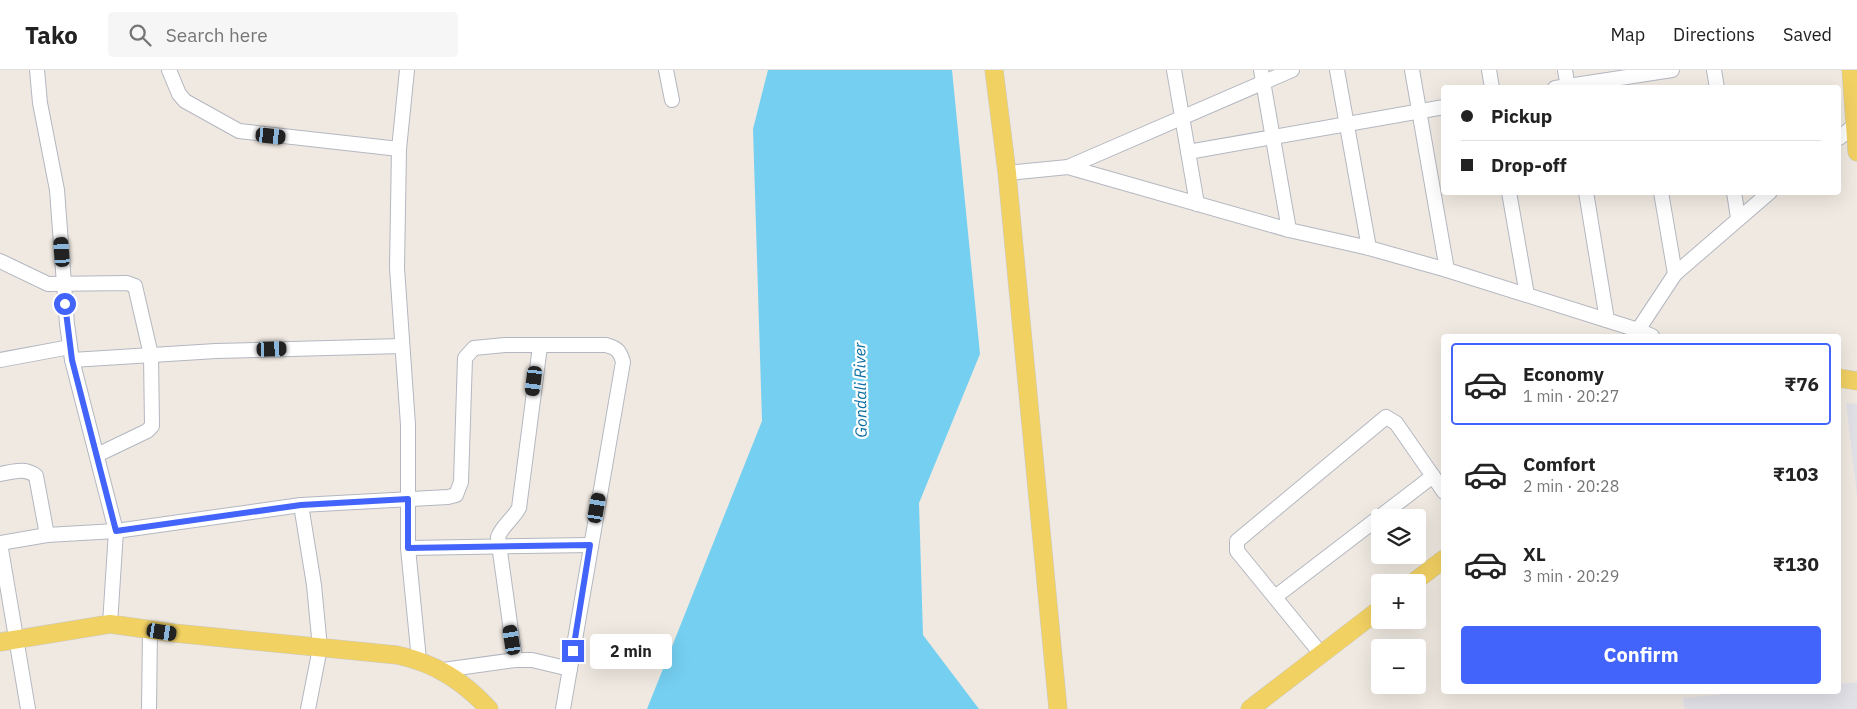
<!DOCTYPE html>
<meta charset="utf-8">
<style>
body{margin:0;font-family:"IBM Plex Sans",sans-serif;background:#f6f6f6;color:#222;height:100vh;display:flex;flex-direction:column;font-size:19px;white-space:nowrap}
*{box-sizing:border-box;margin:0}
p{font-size:16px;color:#767676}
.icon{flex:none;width:28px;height:28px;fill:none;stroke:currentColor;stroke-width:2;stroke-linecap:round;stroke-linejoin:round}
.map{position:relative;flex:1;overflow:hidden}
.sheet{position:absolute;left:1441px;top:264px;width:400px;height:360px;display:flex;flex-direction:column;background:#fff;border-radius:5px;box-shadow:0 5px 20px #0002}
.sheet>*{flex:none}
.top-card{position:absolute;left:1441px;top:15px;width:400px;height:110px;border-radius:5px;box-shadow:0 5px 20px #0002;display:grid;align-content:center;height:110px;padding:0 20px;background:#fff}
.controls{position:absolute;left:1371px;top:439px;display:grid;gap:10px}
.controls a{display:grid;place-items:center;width:55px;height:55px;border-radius:5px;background:#fff;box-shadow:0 5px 20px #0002;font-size:25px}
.end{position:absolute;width:22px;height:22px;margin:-11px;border:6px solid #4264fb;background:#fff;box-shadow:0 0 0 2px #fff}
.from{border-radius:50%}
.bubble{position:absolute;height:35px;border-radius:5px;background:#fff;box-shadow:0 5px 20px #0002;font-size:16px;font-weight:700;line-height:35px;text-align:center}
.car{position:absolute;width:15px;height:30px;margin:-15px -8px;border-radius:6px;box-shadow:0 0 4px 1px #0007;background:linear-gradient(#222 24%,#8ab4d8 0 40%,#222 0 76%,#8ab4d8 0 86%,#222 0)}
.top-card b{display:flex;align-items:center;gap:18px;height:48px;font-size:19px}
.top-card b+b{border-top:1px solid #e0e0e0}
.top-card i{width:12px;height:12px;background:#222}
ul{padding:9px 0 0;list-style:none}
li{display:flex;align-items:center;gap:15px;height:82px;margin:0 10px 8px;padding:0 10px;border:2px solid transparent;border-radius:5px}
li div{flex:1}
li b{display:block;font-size:19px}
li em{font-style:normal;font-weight:700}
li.current{border-color:#4264fb}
li>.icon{width:45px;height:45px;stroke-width:1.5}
.button{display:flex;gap:10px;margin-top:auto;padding:10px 20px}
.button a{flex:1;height:58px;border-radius:5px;background:#4264fb;color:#fff;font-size:20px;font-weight:700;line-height:58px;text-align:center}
header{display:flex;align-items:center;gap:30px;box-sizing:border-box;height:70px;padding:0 25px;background:#fff;border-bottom:1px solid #e0e0e0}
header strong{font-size:24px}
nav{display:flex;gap:28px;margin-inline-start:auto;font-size:18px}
.search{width:350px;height:45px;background:#f6f6f6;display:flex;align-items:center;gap:12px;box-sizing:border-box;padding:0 18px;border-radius:5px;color:#767676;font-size:19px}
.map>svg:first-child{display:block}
</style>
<header>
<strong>Tako</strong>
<div class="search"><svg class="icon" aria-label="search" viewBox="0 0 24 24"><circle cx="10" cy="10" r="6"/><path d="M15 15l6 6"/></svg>Search here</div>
<nav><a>Map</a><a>Directions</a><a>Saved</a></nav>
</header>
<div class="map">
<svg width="1857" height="639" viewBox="0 0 1857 639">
<rect width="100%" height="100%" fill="#efe9e1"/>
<g fill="#e3e1e8">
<path d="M 1846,333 L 1857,334 L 1857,426 Z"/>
<path d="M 1857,612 L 1857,639 L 1684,639 L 1683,628 L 1757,621 L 1839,621 L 1839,614 Z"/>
</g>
<path fill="#75cff0" d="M 768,0 L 952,0 L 980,284 L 919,433 L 923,565 L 979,639 L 647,639 L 762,351 L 753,59 Z"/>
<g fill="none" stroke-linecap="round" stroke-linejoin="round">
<g stroke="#b4b7c1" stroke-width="16">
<g id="minor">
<path d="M 37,0 L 40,33 L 57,120 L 67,254 L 72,290 L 216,281 L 402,276"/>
<path d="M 169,0 L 179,24 L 185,31 L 239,61 L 399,79"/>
<path d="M 407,0 L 399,79 L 397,198 L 408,355 L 408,478 L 419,590"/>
<path d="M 666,0 L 672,30"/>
<path d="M 1174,0 L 1197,134"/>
<path d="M 1261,0 L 1289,160"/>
<path d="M 1337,0 L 1369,178"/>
<path d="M 1412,0 L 1447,200"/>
<path d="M 1489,0 L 1492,18"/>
<path d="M 1565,0 L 1568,18"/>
<path d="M 1714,0 L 1717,18"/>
<path d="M 1555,18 L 1672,0"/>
<path d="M 1839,68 L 1855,55"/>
<path d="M 1188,82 L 1444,37"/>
<path d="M 1068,97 L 1292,0"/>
<path d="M 1007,103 L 1068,97 L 1289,160 L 1369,178 L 1447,200 L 1638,260 L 1652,266"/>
<path d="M 1509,122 L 1527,225"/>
<path d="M 1586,122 L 1607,250"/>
<path d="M 1661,122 L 1675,204"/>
<path d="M 1734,122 L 1738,148"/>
<path d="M 0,191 L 48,214 L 127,213 L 135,216 L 151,285 L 152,356 L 147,361 L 97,385"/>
<path d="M 1638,260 L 1675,204 L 1770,122"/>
<path d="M 0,290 L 70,277"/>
<path d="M 72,290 L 116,461 L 110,554"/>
<path d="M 0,404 C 13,402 25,397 36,406 L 47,465"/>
<path d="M 301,435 L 314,515 L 320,578 L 308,639"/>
<path d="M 0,473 L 47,465 L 116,461 L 301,435 L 448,427 L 456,425 L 461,412 L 465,288 L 474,278 L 505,275 L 606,275 C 617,278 620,281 623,292 L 563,639"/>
<path d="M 0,473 L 28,639"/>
<path d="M 408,478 L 590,475"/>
<path d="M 1275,527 L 1433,406"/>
<path d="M 1322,585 L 1237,481 L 1237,471 L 1386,347 L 1396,353 L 1444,422"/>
<path d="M 515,590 L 498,467 C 502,456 513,449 519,438 L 540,276"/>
<path d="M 443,600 L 515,590 L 532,590 L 570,599"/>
<path d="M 149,639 L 150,560"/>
</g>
</g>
<g stroke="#c9c9c9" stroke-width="19">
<g id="major">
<path d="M 994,0 L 1007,103 L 1058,639"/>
<path d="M 1851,0 L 1857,82"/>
<path d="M 1839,308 L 1857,311"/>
<path d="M 1414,512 L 1444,489"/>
<path d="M 0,572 L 110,554 L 174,563 L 397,585 C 435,593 463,611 489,639"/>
<path d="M 1250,639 L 1380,539"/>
</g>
</g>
<use href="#minor" stroke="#fff" stroke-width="14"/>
<use href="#major" stroke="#f2d163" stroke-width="18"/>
</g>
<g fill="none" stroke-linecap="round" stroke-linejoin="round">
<path stroke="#4264fb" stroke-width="6" d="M 65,234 L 72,290 L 116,461 L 301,435 L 408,429 L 408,478 L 590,475 L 573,581"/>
</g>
<g text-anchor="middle" stroke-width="4.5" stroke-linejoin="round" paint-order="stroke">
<g font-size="16" font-style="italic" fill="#0d6fa3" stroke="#fff">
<text transform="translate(860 320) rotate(-91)" y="6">Gondali River</text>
</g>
</g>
</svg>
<div class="controls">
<a><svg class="icon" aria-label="layers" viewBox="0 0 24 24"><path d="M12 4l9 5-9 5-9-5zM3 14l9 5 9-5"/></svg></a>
<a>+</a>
<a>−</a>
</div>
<i class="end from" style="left:65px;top:234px"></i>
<i class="end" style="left:573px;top:581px"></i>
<div class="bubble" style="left:590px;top:564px;width:82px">2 min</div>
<i class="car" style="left:271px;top:66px;rotate:96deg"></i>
<i class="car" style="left:62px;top:182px;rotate:356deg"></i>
<i class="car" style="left:272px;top:279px;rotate:88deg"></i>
<i class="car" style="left:534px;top:311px;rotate:187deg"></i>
<i class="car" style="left:597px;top:438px;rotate:10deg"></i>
<i class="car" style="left:162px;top:562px;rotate:99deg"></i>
<i class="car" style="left:512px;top:570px;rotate:351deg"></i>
<div class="top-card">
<b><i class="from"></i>Pickup</b>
<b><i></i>Drop-off</b>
</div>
<section class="sheet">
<ul>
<li class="current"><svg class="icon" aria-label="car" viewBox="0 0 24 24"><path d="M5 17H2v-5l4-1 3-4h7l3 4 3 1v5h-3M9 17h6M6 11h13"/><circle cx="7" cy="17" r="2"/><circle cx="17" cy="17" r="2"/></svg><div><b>Economy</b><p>1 min · 20:27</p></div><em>₹76</em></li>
<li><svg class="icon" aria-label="car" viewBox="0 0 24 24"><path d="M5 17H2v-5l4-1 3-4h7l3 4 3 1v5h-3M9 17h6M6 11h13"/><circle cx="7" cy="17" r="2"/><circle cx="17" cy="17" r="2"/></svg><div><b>Comfort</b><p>2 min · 20:28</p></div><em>₹103</em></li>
<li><svg class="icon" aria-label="car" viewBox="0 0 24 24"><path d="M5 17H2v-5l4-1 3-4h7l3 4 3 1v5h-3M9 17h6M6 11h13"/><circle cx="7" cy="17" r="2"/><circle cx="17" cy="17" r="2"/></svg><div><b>XL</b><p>3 min · 20:29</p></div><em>₹130</em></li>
</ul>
<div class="button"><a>Confirm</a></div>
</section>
</div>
